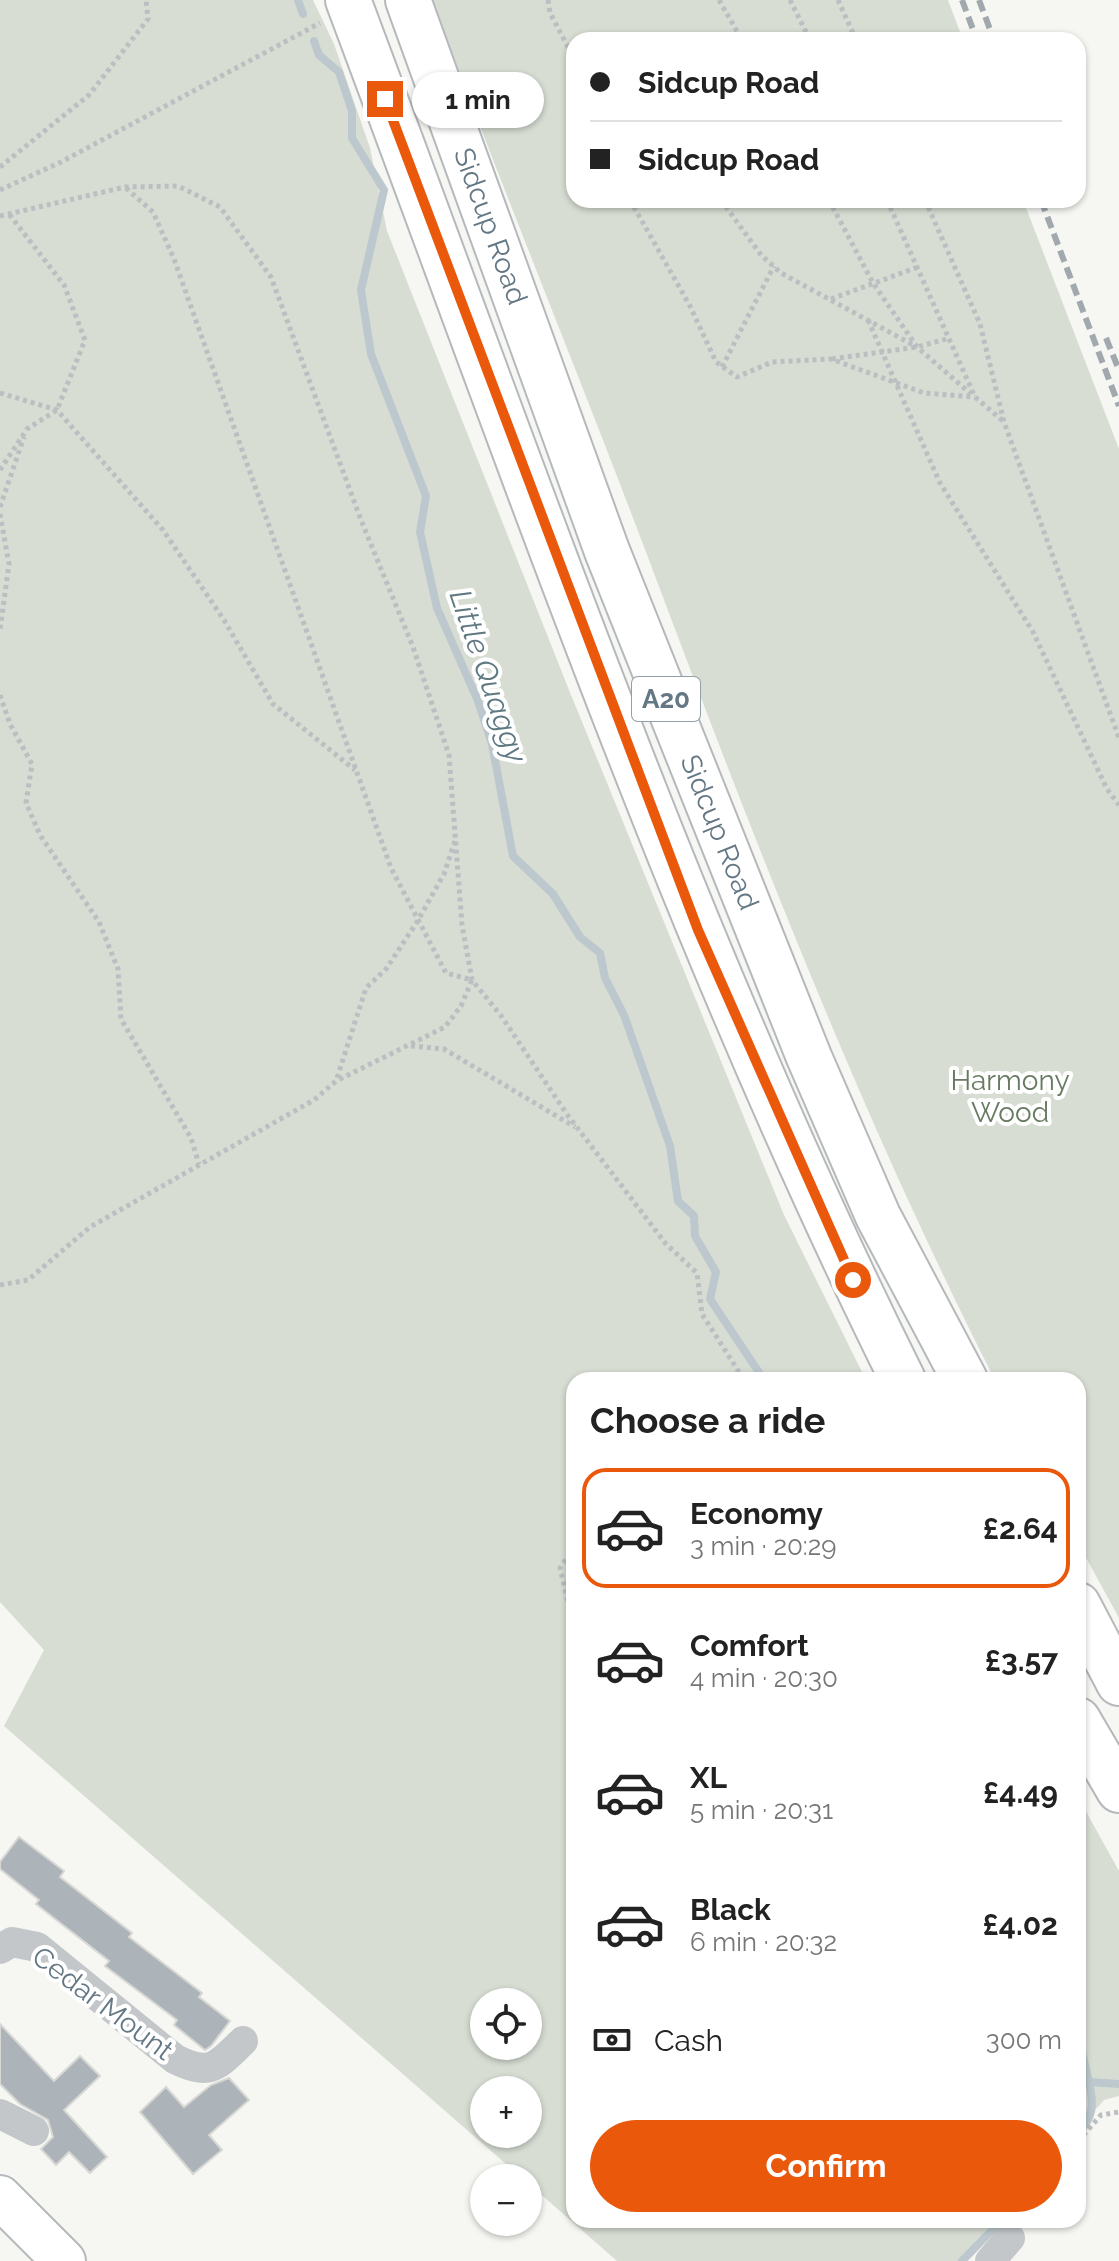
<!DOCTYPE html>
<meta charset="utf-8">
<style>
body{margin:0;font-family:Raleway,sans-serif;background:#f6f6f6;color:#222;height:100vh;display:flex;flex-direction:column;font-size:30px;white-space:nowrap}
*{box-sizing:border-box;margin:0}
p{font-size:26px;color:#767676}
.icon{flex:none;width:44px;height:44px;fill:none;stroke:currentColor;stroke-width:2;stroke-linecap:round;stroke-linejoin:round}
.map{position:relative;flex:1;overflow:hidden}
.sheet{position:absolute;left:566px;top:1372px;width:520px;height:856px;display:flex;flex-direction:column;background:#fff;border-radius:24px;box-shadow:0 2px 6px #0004}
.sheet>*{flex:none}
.guide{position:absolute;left:566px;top:32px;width:520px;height:176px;border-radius:24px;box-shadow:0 2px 6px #0004;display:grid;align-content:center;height:176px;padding:0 24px;background:#fff}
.controls{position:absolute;left:470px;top:1988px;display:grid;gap:16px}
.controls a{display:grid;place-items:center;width:72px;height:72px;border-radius:50%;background:#fff;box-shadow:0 2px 6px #0004;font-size:40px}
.end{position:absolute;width:36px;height:36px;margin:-18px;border:10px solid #ea580c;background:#fff;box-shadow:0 0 0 4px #fff}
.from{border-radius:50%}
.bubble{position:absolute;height:56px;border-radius:28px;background:#fff;box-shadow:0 2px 6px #0004;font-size:26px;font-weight:700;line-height:56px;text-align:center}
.guide b{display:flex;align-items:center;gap:28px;height:76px;font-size:30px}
.guide b+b{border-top:2px solid #e0e0e0}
.guide i{width:20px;height:20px;background:#222}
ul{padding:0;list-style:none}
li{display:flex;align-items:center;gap:24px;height:120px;margin:0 16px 12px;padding:0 8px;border:4px solid transparent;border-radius:24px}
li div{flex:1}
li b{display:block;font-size:30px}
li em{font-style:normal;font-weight:700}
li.active{border-color:#ea580c}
li>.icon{width:72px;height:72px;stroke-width:1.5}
h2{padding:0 24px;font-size:36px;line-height:96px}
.pay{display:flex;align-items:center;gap:20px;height:88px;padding:0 24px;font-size:30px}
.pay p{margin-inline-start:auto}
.primary-button{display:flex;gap:16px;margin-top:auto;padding:16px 24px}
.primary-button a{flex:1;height:92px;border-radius:48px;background:#ea580c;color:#fff;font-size:32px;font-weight:700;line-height:92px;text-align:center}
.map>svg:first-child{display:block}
</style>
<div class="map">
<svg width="1119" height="2261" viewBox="0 0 1119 2261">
<rect width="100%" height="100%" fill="#f6f6f2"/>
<g fill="#d7ddd3" fill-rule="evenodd">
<path d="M 0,0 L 313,0 L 334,44 L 370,148 L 387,231 L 569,690 L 784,1215 L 866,1380 L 574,1380 L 574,2220 L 998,2220 L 962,2261 L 617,2261 L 528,2183 L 528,2178 L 522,2178 L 4,1726 L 44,1650 L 0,1602 ZM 484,2002 L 528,2002 L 528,2046 L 484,2046 ZM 484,2090 L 528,2090 L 528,2134 L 484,2134 Z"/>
<path d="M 432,0 L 948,0 L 963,40 L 574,40 L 574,200 L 1023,200 L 1119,449 L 1119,1618 L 1078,1543 L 1078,1380 L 995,1380 C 859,1113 751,832 646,552 C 576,367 501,185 432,0 Z"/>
<path d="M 1078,1797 L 1119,1871 L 1119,2096 L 1104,2100 L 1078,2129 Z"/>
</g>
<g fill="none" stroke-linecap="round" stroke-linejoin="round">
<g stroke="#bcc8cd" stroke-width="8">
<path d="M 298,0 L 303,14"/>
<path d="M 314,41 L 319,55 L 339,72 L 352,111 L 352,138 L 384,190 L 361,290 L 371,354 L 426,496 L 420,532 L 437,608 L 478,701 L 492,744 L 513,856 L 553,894 L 580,937 L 600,953 L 605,978 L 624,1015 L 670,1146 L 678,1201 L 694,1216 L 695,1236 L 716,1272 L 710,1299 L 764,1380"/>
<path d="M 1078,2035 L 1089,2082 L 1119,2084"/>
<path d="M 1078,2134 C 1094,2116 1094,2104 1089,2082"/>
<path d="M 962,2261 L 1002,2220"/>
</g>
</g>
<g fill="#acb4b9" stroke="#d7d7d4" stroke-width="2">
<path d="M 19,1837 L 64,1871 L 60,1877 L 132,1933 L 129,1937 L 202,1993 L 199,1997 L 230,2021 L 211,2046 L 205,2050 L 174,2025 L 177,2020 L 105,1966 L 109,1961 L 36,1904 L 39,1900 L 0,1869 L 0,1862 Z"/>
<path d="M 0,2024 L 54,2081 L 80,2056 L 100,2076 L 64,2110 L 107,2157 L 90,2173 L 69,2152 L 56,2165 L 41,2149 L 53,2137 L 48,2120 L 20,2104 L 0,2084 Z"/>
<path d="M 229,2078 L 249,2100 L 209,2135 L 222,2150 L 193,2174 L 140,2112 L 166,2087 L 184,2107 L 211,2085 Z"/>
</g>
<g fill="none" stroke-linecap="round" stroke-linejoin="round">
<g stroke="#b3b9bd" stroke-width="46">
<path id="secondary" d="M 0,2197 L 64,2261"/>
</g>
<g stroke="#b5b9bc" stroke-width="48">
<g id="highway">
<path d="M 348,0 C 522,464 682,936 903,1380"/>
<path d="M 408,0 L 607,551 L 809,1057 L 878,1216 L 965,1380"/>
<path d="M 1078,1605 L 1119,1683"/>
<path d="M 1078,1720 L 1119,1790"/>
</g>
</g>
<g stroke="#bcbfc1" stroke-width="5" stroke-dasharray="4 4" stroke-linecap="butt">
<path d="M 548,0 L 550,13 L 574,58"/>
<path d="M 719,0 L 742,40"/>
<path d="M 790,0 L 810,40"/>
<path d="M 838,0 L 856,40"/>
<path d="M 0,167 L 89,95 L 148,19 L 146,0"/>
<path d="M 126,188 L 153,212 L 174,259 L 391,868 L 446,973 L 472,980 L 461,1006 L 445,1027 L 336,1081"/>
<path d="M 0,190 L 61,162 L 320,23"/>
<path d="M 630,200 L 690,306 L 716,362 L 737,377 L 772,362 L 831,359 L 924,393 L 975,397"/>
<path d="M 721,200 L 761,255 L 781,273 L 917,347"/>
<path d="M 829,200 L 873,283 L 917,347 L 971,394"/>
<path d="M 887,200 L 975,397 L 1003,421"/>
<path d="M 925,200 L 980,324 L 1004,422 L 1119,738"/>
<path d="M 0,216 L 125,187 L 178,186 L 220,207 L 271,277 L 361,520 L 413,647 L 449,755 L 462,925 L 472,980 L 502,1017 L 566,1113 L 666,1244 L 697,1273 L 702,1314 L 744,1380"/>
<path d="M 831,299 L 918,267"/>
<path d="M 868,320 L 940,483 L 1033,632 L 1107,789 L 1119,805"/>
<path d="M 832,359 L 917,347 L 950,338"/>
<path d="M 722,367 L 774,266"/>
<path d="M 0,393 L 57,410 L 163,530 L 224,620 L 273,704 L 355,770"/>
<path d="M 0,470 L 27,429 L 57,410 L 85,340 L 64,285 L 9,214"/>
<path d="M 0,507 L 24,437"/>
<path d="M 0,514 L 9,564 L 0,630"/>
<path d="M 0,695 L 10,724 L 32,764 L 26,803 L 40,835 L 99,922 L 118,969 L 121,1019 L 191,1138 L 199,1164"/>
<path d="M 411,1046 L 444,1049 L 575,1127"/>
<path d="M 0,1285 L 28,1280 L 90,1227 L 314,1100 L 336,1081 L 366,988 L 386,969 L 417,922 L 444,874 L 455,841"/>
<path d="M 574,1546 L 560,1568 L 574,1628"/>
<path d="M 1078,2141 L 1101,2115 L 1119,2112"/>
</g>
<g stroke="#c3c7ca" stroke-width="30">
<path d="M 0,1949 L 12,1942 L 37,1947 L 175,2059 C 211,2077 217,2066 243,2041"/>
<path d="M 0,2114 L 34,2131"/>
<path d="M 990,2261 L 1010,2238"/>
</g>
<use href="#secondary" stroke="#fff" stroke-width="42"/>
<use href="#highway" stroke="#fff" stroke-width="44"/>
<g stroke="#a1a9ae" stroke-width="6" stroke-dasharray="12 6" stroke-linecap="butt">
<path d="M 962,0 L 977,40"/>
<path d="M 979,0 L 994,40"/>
<path d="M 1041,200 L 1119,406"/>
<path d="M 1106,338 L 1119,370"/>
</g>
</g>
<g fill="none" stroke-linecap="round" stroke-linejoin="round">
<path stroke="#ea580c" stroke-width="10" d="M 385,99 L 698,930 L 853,1280"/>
</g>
<g text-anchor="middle" stroke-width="8" stroke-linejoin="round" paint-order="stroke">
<rect fill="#fff" stroke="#92a0a9" stroke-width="2" x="632" y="677" width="68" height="44" rx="6"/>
<g font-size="26" font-weight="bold" fill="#637784">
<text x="666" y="708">A20</text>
</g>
<g font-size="28" fill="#637784" stroke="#fff">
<text transform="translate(491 226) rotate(70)" y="10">Sidcup Road</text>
<text transform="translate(720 832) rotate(68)" y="10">Sidcup Road</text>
<text transform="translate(103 2003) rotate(37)" y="10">Cedar Mount</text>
</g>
<g font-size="28" fill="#687b62" stroke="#fff">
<text x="1010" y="1090">Harmony<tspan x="1010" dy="32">Wood</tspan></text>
</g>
<g font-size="30" font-style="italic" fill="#5f7982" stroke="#fff">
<text transform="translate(488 676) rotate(71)" y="10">Little Quaggy</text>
</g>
</g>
</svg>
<div class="controls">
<a><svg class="icon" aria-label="locate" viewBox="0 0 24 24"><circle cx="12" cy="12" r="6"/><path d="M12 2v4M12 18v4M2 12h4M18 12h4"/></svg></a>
<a>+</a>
<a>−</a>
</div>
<i class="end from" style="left:853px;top:1280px"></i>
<i class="end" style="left:385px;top:99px"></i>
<div class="bubble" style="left:412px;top:72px;width:132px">1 min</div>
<div class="guide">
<b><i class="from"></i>Sidcup Road</b>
<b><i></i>Sidcup Road</b>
</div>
<section class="sheet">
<h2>Choose a ride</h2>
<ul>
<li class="active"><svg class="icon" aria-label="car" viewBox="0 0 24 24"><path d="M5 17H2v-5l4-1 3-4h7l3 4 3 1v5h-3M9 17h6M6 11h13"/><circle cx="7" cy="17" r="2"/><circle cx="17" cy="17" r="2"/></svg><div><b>Economy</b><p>3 min · 20:29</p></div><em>£2.64</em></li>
<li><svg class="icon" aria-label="car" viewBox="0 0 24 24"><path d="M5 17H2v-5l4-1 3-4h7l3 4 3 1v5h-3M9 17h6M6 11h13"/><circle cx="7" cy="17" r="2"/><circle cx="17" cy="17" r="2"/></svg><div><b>Comfort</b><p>4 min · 20:30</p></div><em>£3.57</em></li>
<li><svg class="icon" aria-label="car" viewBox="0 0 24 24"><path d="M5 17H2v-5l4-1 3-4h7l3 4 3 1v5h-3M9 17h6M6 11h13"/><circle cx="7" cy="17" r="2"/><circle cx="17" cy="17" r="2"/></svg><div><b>XL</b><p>5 min · 20:31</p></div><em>£4.49</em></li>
<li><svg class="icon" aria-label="car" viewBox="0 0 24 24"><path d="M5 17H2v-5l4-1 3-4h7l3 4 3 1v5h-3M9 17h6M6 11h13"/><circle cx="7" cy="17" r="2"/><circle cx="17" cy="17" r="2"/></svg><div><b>Black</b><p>6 min · 20:32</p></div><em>£4.02</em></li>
</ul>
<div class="pay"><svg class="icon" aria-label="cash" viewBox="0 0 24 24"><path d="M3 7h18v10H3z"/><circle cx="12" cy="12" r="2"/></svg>Cash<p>300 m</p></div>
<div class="primary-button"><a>Confirm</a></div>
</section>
</div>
